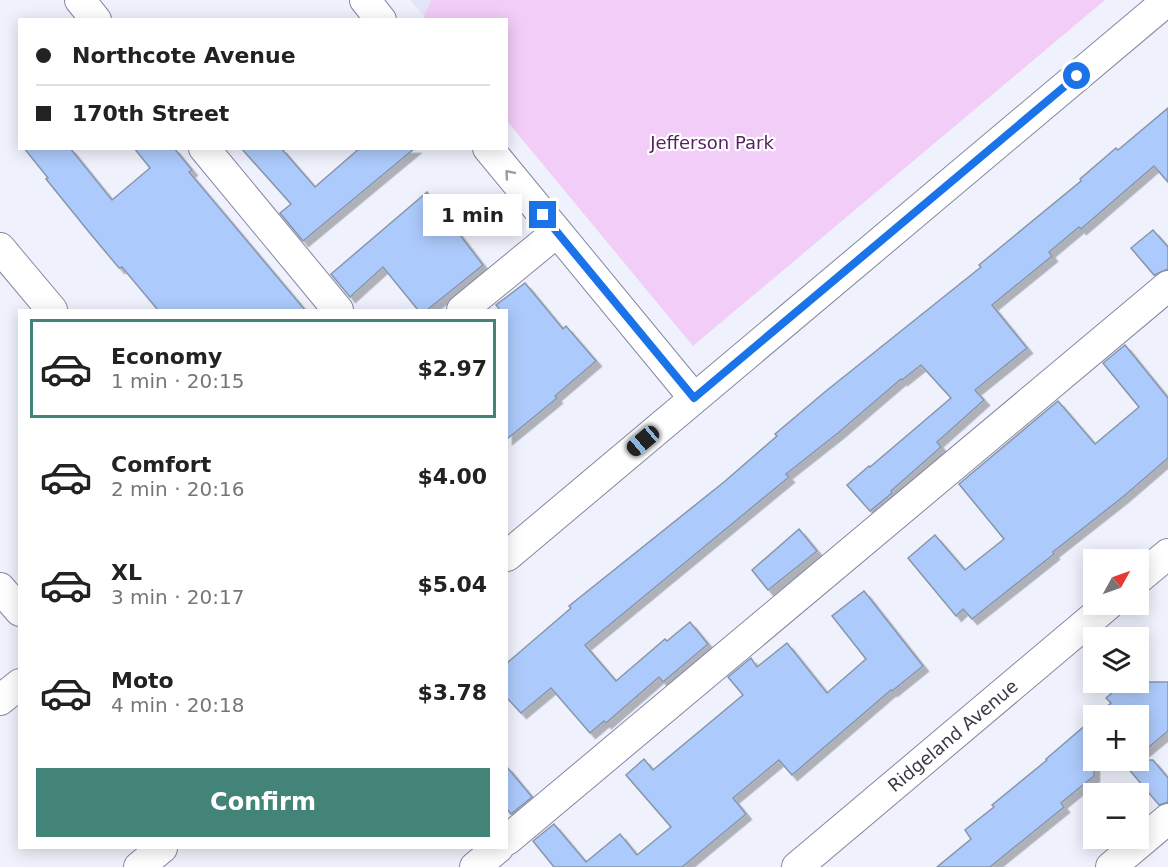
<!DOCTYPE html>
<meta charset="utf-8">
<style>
body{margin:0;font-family:"DejaVu Sans",sans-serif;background:#f2f2f2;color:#222;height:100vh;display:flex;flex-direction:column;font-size:22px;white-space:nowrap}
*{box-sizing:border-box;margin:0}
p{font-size:20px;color:#767676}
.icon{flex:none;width:33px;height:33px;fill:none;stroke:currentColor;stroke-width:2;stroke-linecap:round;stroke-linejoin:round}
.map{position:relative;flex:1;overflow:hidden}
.drawer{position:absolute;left:18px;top:309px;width:490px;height:540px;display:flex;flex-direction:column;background:#fff;border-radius:0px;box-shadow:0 3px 15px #0003}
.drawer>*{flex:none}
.hud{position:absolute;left:18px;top:18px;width:490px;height:132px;border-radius:0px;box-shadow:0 3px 15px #0003;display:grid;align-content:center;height:132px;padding:0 18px;background:#fff}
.needle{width:39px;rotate:50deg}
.buttons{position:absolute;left:1083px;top:549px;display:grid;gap:12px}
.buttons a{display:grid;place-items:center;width:66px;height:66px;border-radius:0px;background:#fff;box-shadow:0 3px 15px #0003;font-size:30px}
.end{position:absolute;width:27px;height:27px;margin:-14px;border:8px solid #1a73e8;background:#fff;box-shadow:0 0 0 3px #fff}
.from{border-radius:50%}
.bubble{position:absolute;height:42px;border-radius:0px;background:#fff;box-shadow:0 3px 15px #0003;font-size:20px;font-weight:800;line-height:42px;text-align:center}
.car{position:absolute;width:18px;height:36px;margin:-18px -9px;border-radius:8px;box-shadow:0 0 4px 2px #0007;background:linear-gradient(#222 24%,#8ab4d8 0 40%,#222 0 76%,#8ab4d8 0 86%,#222 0)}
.hud b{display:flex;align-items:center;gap:21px;height:57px;font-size:22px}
.hud b+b{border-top:2px solid #e0e0e0}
.hud i{width:15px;height:15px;background:#222}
ul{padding:10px 0 0;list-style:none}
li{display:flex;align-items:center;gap:18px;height:99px;margin:0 12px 9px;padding:0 6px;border:3px solid transparent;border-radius:0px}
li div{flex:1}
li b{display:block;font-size:22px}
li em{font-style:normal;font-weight:800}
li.current{border-color:#428578}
li>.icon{width:54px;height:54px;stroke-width:1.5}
.primary-button{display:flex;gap:12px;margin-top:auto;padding:12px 18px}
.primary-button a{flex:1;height:69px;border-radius:0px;background:#428578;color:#fff;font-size:24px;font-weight:800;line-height:69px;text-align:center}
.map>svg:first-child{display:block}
</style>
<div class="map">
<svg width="1168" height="867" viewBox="0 0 1168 867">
<defs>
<filter id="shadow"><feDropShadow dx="5.5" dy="5.5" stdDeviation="0" flood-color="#0004"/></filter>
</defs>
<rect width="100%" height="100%" fill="#eff1fc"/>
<path fill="#e3e6fb" d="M 410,0 L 431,0 L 424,16 Z"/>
<path fill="#f1cdf8" d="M 431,0 L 1105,0 L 693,346 L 507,121 L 507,20 L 425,19 L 424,16 Z"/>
<g fill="#accafb" stroke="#8896ac" stroke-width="1.5" filter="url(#shadow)">
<path d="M 1168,108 L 1168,182 L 1154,166 L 1081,229 L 1079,227 L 1049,252 L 1052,256 L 992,305 L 1027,348 L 975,390 L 984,400 L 937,442 L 941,447 L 891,491 L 892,493 L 870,511 L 847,485 L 869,466 L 870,467 L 951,398 L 921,365 L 902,380 L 901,379 L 838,433 L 786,474 L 789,477 L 585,645 L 616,681 L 665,639 L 667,641 L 690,622 L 708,644 L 663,682 L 659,677 L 606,723 L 604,721 L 590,733 L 551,688 L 521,713 L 507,698 L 507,663 L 571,608 L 569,606 L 724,482 L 777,436 L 775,434 L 826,391 L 981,267 L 979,265 L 1081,181 L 1080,179 L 1116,148 L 1118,150 Z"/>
<path d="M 24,148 L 70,148 L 112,200 L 150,168 L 134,148 L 174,148 L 192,170 L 189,172 L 305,310 L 158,310 L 122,267 L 119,268 L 89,232 L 46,179 L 48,178 Z"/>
<path d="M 241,148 L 281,148 L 315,187 L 360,148 L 415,148 L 303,241 L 280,213 L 291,204 Z"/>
<path d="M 427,192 L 483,265 L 427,310 L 418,310 L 383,267 L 350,297 L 331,274 Z"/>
<path d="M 1153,230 L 1168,247 L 1168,269 L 1154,275 L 1131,248 Z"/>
<path d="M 525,283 L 563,329 L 566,326 L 596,361 L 555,396 L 557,398 L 507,439 L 507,310 L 500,310 L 496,305 Z"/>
<path d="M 1125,345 L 1168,398 L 1168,458 L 1124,496 L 1053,552 L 1054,554 L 972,619 L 963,609 L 956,616 L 908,558 L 935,535 L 965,570 L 1004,539 L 959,484 L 1058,401 L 1095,444 L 1139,407 L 1103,363 Z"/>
<path d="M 799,529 L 817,551 L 768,590 L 752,570 Z"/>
<path d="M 864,591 L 923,666 L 892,691 L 891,690 L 792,775 L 779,760 L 733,798 L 746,814 L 682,867 L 554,867 L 533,841 L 554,824 L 586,862 L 620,834 L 637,855 L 671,827 L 626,775 L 644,759 L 653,770 L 743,695 L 728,677 L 751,658 L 757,667 L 787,643 L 827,693 L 866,659 L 832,616 Z"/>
<path d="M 1125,682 L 1168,682 L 1168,731 L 1138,756 L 1138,716 L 1096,716 L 1111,703 L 1106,698 Z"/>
<path d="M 1094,718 L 1094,776 L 1061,803 L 1064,807 L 990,867 L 937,867 L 971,839 L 965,830 L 994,807 L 992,805 L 1047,760 L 1046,759 Z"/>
<path d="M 1121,760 L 1153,760 L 1168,778 L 1168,802 L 1159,805 Z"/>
<path d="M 507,767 L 532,797 L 511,814 L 507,809 Z"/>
</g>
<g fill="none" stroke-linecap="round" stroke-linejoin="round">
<g stroke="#8588a1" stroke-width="32">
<g id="minor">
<path d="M 80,0 L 96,20"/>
<path d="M 365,0 L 381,20"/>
<path d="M 204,148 L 338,310"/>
<path d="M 488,148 L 694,398"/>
<path d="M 0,248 L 52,310"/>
<path d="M 462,310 L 557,232"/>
<path d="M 507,556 L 1168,0"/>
<path d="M 1138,579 L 1168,554"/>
<path d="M 0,588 L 20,611"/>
<path d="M 0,700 L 20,684"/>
<path d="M 507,840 L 1168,286"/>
<path d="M 139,867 L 162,848"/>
<path d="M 475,867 L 498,848"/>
<path d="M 797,867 L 1109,604"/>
<path d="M 1111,867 L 1168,819"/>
</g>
</g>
<use href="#minor" stroke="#fff" stroke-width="30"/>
</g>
<defs><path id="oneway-chevron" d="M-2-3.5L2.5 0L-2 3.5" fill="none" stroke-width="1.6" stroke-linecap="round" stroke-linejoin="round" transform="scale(1.5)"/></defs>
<use stroke="#9c9da2" href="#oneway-chevron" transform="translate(509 174) rotate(-130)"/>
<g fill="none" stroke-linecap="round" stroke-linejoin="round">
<path stroke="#1a73e8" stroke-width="8" d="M 543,215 L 694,398 L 1077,76"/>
</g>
<g text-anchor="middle" stroke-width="4.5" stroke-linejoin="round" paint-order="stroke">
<g font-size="18" fill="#571e62" stroke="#fff">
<text x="712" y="149">Jefferson Park</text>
</g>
<g font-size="18" fill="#3a3b46" stroke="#fff">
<text transform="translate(953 736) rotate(-40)" y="6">Ridgeland Avenue</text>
</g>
</g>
</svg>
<div class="buttons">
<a><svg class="needle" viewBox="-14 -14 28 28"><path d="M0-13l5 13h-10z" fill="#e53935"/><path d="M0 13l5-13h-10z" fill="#767676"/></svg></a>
<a><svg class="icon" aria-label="layers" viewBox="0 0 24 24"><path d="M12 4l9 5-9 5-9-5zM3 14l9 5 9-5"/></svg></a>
<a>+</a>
<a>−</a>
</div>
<i class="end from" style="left:1077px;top:76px"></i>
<i class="end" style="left:543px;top:215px"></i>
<div class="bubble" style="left:423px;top:194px;width:99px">1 min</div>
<i class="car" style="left:643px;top:441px;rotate:230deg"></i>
<div class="hud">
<b><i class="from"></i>Northcote Avenue</b>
<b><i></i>170th Street</b>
</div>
<section class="drawer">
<ul>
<li class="current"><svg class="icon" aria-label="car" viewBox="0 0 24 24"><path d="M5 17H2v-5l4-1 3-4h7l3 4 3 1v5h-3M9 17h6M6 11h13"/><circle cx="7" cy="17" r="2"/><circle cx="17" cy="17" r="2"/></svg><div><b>Economy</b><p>1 min · 20:15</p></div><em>$2.97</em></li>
<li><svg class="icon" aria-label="car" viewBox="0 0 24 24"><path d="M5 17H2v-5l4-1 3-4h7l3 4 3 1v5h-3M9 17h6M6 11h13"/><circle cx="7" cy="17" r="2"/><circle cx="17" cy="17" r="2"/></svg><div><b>Comfort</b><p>2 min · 20:16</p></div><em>$4.00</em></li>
<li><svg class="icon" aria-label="car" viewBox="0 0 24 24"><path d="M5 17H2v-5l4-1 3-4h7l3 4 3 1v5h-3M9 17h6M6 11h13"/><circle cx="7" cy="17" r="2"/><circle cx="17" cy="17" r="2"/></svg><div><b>XL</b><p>3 min · 20:17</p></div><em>$5.04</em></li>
<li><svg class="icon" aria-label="car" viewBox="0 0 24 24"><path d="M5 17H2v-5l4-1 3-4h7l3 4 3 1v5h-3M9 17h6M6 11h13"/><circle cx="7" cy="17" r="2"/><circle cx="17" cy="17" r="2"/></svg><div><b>Moto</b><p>4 min · 20:18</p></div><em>$3.78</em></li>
</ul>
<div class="primary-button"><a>Confirm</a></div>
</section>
</div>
